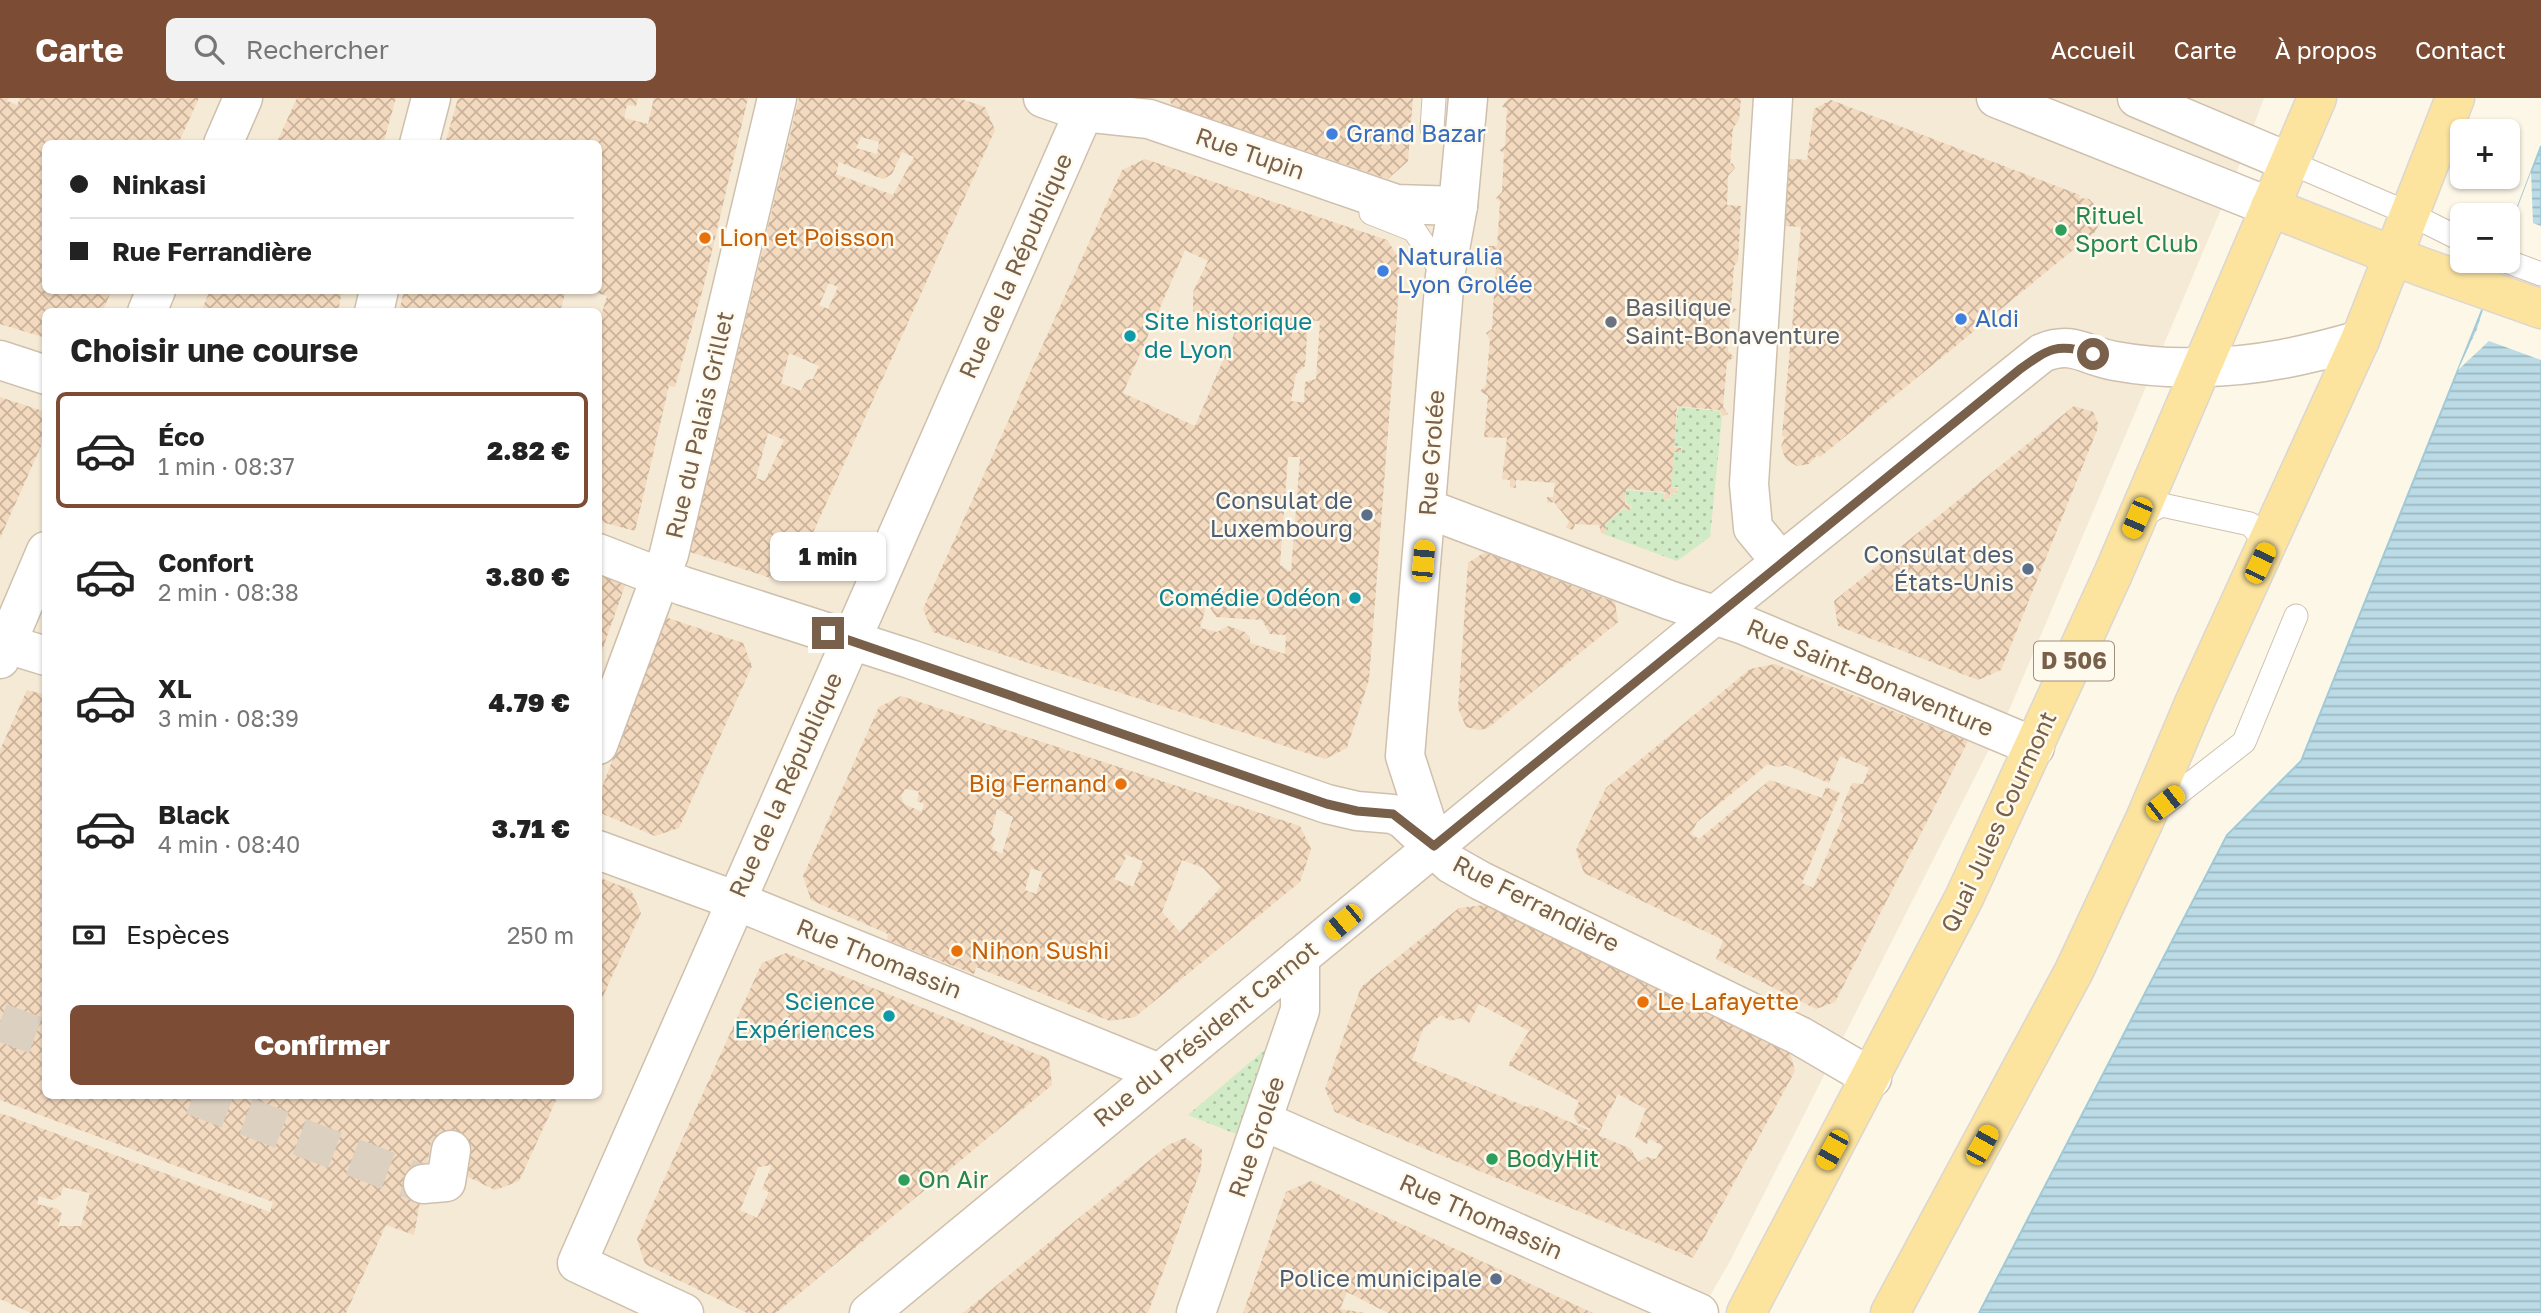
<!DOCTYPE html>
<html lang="fr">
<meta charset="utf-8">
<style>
body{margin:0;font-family:"Golos Text",sans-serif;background:#f2f2f2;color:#222;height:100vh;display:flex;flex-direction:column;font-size:26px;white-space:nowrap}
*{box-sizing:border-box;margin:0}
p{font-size:23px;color:#767676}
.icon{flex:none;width:38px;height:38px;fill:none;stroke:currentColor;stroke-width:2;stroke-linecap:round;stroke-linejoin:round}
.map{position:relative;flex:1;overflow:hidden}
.drawer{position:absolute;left:42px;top:210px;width:560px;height:791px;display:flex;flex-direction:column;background:#fff;border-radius:10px;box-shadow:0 2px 5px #0004}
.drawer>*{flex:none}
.guide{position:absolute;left:42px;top:42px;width:560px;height:154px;border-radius:10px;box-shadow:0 2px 5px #0004;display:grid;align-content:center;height:154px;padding:0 28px;background:#fff}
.tools{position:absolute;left:2450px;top:21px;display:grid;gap:14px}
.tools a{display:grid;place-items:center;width:70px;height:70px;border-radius:10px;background:#fff;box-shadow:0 2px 5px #0004;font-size:35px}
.end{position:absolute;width:32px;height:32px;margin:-16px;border:9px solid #78604b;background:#fff;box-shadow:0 0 0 4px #fff}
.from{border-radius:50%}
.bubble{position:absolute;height:49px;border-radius:10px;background:#fff;box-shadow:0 2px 5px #0004;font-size:23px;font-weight:800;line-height:49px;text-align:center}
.car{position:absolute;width:21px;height:42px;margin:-21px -10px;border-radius:9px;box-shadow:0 0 5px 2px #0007;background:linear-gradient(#f5c518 24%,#345 0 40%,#f5c518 0 76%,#345 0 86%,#f5c518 0)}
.guide b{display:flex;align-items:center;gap:24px;height:66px;font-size:26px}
.guide b+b{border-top:2px solid #e0e0e0}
.guide i{width:18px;height:18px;background:#222}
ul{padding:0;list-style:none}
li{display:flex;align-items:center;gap:21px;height:116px;margin:0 14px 10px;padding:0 14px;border:4px solid transparent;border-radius:10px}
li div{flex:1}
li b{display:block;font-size:26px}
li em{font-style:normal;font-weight:800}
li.on{border-color:#7c4c34}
li>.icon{width:63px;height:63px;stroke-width:1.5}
h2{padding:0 28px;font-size:32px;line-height:84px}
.pay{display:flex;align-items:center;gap:18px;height:77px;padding:0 28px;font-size:26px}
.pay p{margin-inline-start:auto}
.action{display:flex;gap:14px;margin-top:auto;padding:14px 28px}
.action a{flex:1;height:80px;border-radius:10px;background:#7c4c34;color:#fff;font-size:28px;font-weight:800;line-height:80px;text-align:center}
header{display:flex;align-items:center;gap:42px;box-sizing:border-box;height:98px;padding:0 35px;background:#7c4c34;color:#fff}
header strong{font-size:33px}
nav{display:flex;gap:38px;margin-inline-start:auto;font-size:24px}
.search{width:490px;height:63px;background:#f2f2f2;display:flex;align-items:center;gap:18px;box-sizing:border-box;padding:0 24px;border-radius:10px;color:#767676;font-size:26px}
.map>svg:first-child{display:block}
</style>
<header>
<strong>Carte</strong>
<div class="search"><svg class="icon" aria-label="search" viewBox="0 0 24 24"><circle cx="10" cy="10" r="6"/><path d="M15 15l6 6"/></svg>Rechercher</div>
<nav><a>Accueil</a><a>Carte</a><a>À propos</a><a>Contact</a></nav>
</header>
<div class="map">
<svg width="2541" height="1215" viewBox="0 0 2541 1215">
<defs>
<pattern id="green-dots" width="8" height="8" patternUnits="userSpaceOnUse" patternTransform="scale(1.75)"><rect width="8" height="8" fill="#d0ebc5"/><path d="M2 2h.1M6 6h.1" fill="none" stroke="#aec2a2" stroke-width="1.8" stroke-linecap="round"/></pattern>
<pattern id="water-rules" width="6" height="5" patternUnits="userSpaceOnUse" patternTransform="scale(1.75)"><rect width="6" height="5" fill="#bbdce7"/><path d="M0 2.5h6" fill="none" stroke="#9db6bd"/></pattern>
<pattern id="building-cross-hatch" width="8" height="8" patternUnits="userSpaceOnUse" patternTransform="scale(1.75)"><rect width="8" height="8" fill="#f3d9be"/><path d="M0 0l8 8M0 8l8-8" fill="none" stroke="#cab39c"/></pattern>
</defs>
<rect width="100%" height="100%" fill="#fdf7e8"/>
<path fill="#f5ead6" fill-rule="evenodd" d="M 0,0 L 2264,0 L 2236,76 L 2010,610 L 1729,1165 L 1700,1215 L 0,1215 ZM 46,46 L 598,46 L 598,192 L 46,192 ZM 46,214 L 598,214 L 598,998 L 46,998 Z"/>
<g fill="url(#green-dots)">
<path d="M 1678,309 L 1719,313 L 1722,318 L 1710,439 L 1677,463 L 1601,435 L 1607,433 L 1606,426 L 1623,411 L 1629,413 L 1632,408 L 1626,405 L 1626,392 L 1664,395 L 1664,401 L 1670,402 L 1671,395 L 1677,396 L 1678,389 L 1671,389 L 1674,354 L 1681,354 L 1682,349 L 1674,348 Z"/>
<path d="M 1268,949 L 1236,1036 L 1188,1017 Z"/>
</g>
<path fill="url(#water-rules)" stroke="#a1cad9" stroke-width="2" d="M 2541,48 L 2541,1215 L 1979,1215 L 2227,737 L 2301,663 L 2482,212 L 2488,191 L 2508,163 L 2508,135 Z"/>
<path fill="#fdf7e8" d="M 2531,74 L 2533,125 L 2541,128 L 2541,262 L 2489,243 L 2458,272 L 2477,231 L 2498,163 L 2508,163 L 2508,135 Z"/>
<g fill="url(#building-cross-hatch)" fill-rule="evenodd">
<path d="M 0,0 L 9,0 L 7,3 L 17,7 L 20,0 L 199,0 L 178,46 L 46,46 L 46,192 L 112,192 L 102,214 L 46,214 L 46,240 L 0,226 Z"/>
<path d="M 297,0 L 396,0 L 383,46 L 276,46 Z"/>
<path d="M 458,0 L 638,0 L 636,8 L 627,7 L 624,20 L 648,26 L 654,0 L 748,0 L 704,187 L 675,289 L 669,288 L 635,433 L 598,423 L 598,228 L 607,198 L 591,193 L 598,192 L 598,46 L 445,46 Z"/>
<path d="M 799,0 L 958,0 L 985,9 L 995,32 L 797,470 L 774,481 L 690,454 ZM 861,39 L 879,44 L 877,56 L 856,50 ZM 902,54 L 914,59 L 893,97 L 836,76 L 839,64 L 883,81 L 892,76 ZM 829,185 L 838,189 L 828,211 L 819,207 ZM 789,255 L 819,268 L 813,281 L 806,282 L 801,293 L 781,285 ZM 768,335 L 784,342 L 765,383 L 756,380 Z"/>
<path d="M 1169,0 L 1413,0 L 1408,63 L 1388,81 L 1172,8 Z"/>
<path d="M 1508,0 L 1741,0 L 1739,22 L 1733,30 L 1730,67 L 1732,65 L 1735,70 L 1728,78 L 1727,107 L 1741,108 L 1738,163 L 1734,168 L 1731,208 L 1737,212 L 1730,217 L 1728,253 L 1734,259 L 1727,264 L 1723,309 L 1728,316 L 1723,318 L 1719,312 L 1677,308 L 1674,349 L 1681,350 L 1681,354 L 1674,354 L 1671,389 L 1677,390 L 1677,395 L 1670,395 L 1670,401 L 1664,401 L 1665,394 L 1626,391 L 1625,406 L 1631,408 L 1629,413 L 1623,410 L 1605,426 L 1607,433 L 1601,435 L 1599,427 L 1575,426 L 1573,432 L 1566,430 L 1569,423 L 1554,404 L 1547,405 L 1547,399 L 1553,399 L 1555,385 L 1516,382 L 1516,390 L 1510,389 L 1510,382 L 1502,381 L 1507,340 L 1484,339 L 1488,298 L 1480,293 L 1486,287 L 1490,242 L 1486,235 L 1492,231 L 1494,195 L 1488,193 L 1495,188 L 1496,169 L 1487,168 L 1488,148 L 1497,148 L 1500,104 L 1496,100 L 1502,94 L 1504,55 L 1499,52 L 1505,48 L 1507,10 L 1502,9 Z"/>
<path d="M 1831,2 L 2080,97 L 2079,100 L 2089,101 L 2099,111 L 2101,122 L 2095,134 L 1820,359 L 1817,357 L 1809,366 L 1797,368 L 1786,362 L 1781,348 L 1785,339 L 1782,338 L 1801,129 L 1772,127 L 1778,60 L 1807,62 L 1814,11 Z"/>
<path d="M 1145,61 L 1387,142 L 1401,163 L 1369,582 L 1347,650 L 1325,661 L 933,534 L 923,511 L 1122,72 ZM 1185,152 L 1208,163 L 1193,194 L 1193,213 L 1235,234 L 1195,328 L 1123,295 ZM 1308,222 L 1320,223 L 1316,281 L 1305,284 L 1304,304 L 1298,304 L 1291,303 L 1296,276 L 1305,268 ZM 1288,359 L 1300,359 L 1291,474 L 1280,467 ZM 1207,505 L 1216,519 L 1262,522 L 1270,536 L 1286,537 L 1285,556 L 1250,545 L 1250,539 L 1245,534 L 1228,528 L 1217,534 L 1200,530 Z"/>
<path d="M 210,192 L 342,192 L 338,214 L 201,214 Z"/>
<path d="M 404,192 L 566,192 L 560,214 L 399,214 Z"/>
<path d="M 0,299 L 46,314 L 46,337 L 0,440 Z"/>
<path d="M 2074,308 L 2093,314 L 2098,325 L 2097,332 L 2001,572 L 1978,582 L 1838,528 L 1834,503 Z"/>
<path d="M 1485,454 L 1615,504 L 1618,524 L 1488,630 L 1479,632 L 1466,629 L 1458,610 L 1468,465 Z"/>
<path d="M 598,472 L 627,482 L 599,561 L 598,561 Z"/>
<path d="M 665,519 L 743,545 L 752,568 L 679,730 L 655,738 L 598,714 L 598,701 Z"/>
<path d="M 1775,566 L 1968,643 L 1835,904 L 1816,911 L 1716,861 L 1723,842 L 1584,775 L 1576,752 L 1606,690 L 1750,571 ZM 1840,658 L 1869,670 L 1863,686 L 1852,685 L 1840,714 L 1844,716 L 1813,790 L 1802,785 L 1840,695 L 1826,689 L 1822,700 L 1770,682 L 1699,741 L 1691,736 L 1697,724 L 1768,666 L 1777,669 L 1786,667 L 1829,685 Z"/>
<path d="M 27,592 L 46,597 L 46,998 L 558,998 L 519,1083 L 495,1092 L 462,1076 L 469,1059 L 431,1045 L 414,1137 L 386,1127 L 346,1215 L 31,1215 L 0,1201 L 0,1015 L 270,1114 L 273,1104 L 0,1002 L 0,652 ZM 63,1089 L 90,1095 L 81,1128 L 58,1128 L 62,1116 L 58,1111 L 37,1106 L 39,1098 L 53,1102 L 61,1097 Z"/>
<path d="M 901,598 L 1300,728 L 1311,751 L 1300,784 L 1135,919 L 1110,923 L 976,869 L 974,876 L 887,842 L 888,836 L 811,802 L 803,778 L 879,609 ZM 905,691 L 919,693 L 917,703 L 924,706 L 922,714 L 904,706 L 901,698 ZM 997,711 L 1013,719 L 1002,756 L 992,751 L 995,741 L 991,736 ZM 1124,756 L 1143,763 L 1133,789 L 1114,781 L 1126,760 ZM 1182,762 L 1203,770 L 1221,789 L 1180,834 L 1162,814 ZM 1031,770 L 1043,774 L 1036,796 L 1025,792 Z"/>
<path d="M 598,779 L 631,792 L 641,815 L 598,909 Z"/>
<path d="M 1484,807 L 1790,955 L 1795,973 L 1693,1160 L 1335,1014 L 1325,991 L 1361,889 L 1459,810 ZM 1479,906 L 1529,933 L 1508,967 L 1579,1003 L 1574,1017 L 1577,1025 L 1591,1031 L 1590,1033 L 1531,1007 L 1527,1009 L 1412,962 L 1423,931 L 1441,917 L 1450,923 L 1461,920 L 1469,925 ZM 1618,996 L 1646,1011 L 1635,1039 L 1647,1046 L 1649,1041 L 1663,1048 L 1656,1061 L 1647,1059 L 1638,1064 L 1631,1051 L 1598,1037 Z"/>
<path d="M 786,855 L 1049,961 L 1052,987 L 776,1215 L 747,1215 L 645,1166 L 637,1141 L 762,865 ZM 772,1067 L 762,1091 L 769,1094 L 757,1120 L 740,1112 L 758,1069 Z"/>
<path d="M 1185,1040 L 1202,1051 L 1201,1071 L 1148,1215 L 963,1215 L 1168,1047 Z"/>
<path d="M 1311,1083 L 1378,1115 L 1593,1215 L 1388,1215 L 1347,1194 L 1340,1211 L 1365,1215 L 1243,1215 L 1286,1094 Z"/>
</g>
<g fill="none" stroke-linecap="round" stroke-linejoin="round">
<g stroke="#dcd1c1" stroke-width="38" stroke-dasharray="38 19" stroke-linecap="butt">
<path d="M 0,924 L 46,941"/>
<path d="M 193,998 L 423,1086"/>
</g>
<g stroke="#cfc0ad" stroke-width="25">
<g id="lane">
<path d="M 1432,31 L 1434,0"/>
<path d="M 2291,65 L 2410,116 L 2462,142"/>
<path d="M 1371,115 L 1414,132 L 1445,178"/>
<path d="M 2506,163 L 2541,176"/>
<path d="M 2136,420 L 2162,407 L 2250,426 L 2259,436 L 2260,458"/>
<path d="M 2153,715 L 2244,644 L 2296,518"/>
</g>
</g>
<g stroke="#cfc0ad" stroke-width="41">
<g id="street">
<path d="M 1043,0 L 1083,14 L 1149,21 L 1396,106 L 1458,108"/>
<path d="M 1773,0 L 1749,386 L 1753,430 L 1781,464"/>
<path d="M 1996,0 L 2270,109"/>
<path d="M 2137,0 L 2291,65"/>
<path d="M 223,46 L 243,0"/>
<path d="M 419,46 L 431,0"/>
<path d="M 147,214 L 156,192"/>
<path d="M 374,214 L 379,192"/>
<path d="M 0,262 L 46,277"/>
<path d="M 1428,411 L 1669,502 L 1744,527 L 2035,649"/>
<path d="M 598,455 L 683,488 L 910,561 L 1327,706 L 1357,713 L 1393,716 L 1403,721 L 1451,766 L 1481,783 L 1800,938 L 1872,980"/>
<path d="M 0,544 L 46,558"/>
<path d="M 0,561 L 46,453"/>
<path d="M 598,647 L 669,456 L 777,0"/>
<path d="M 1434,748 L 1405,658 L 1445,178 L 1458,108 L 1468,0"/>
<path d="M 598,752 L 734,802 L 1159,975"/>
<path d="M 1263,1023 L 1699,1215"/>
<path d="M 423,1086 L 446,1084 L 451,1052"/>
<path d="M 684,1215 L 577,1165 L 1090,0"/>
<path d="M 869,1215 L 1715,517 L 2042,255 C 2074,242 2085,258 2115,263 C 2142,268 2174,270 2201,269 C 2256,269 2308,257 2360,242"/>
<path d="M 1196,1215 L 1300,912 L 1300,859"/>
</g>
</g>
<g stroke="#dcd6d0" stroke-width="41">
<g id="primary">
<path d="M 2270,109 L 2422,169 L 2541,211"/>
<path d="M 1746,1215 L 1964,800 L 2113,476 L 2317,0"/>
<path d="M 1890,1215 L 2074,873 L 2145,721 L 2195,603 L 2360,242 L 2455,0"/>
</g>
</g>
<use href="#lane" stroke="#fff" stroke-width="23"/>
<use href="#street" stroke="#fff" stroke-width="38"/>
<use href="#primary" stroke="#fce49f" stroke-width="38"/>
</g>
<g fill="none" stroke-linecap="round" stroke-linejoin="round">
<path stroke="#78604b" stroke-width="9" d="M 828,535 L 1327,706 L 1357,713 L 1393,716 L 1434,748 L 2019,272 C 2048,251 2057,244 2093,256"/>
</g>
<g fill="#3f7fe0" stroke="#fffaee" stroke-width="2.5">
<circle cx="1332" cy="36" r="7"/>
<circle cx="1383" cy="173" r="7"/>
<circle cx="1961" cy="221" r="7"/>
</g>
<g fill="#2e9e5b" stroke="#fffaee" stroke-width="2.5">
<circle cx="2061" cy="132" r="7"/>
<circle cx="1492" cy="1061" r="7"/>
<circle cx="904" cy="1082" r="7"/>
</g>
<g fill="#e8710a" stroke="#fffaee" stroke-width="2.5">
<circle cx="705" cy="140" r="7"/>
<circle cx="1121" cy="686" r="7"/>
<circle cx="957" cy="853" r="7"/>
<circle cx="1643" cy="904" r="7"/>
</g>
<circle fill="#6b7280" stroke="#fffaee" stroke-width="2.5" cx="1611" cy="224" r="7"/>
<g fill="#0f9aa8" stroke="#fffaee" stroke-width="2.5">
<circle cx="1130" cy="238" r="7"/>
<circle cx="1355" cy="500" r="7"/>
<circle cx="889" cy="918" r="7"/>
</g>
<g fill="#5c6f8a" stroke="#fffaee" stroke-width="2.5">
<circle cx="1367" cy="417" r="7"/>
<circle cx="2028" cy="471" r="7"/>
<circle cx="1496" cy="1181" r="7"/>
</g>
<g text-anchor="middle" stroke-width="5" stroke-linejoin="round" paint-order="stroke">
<rect fill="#fffaee" stroke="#a08e7c" stroke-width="2" x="2034" y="543.5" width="80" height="39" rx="5"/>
<g font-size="23" font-weight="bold" fill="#78604b">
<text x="2074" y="571">D 506</text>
</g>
<g font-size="24" fill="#366cbe" stroke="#fffaee" text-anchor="start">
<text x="1346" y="44">Grand Bazar</text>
<text x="1397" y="167">Naturalia<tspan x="1397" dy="28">Lyon Grolée</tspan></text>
<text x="1975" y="229">Aldi</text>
</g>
<g font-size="24" fill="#78604b" stroke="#fffaee">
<text transform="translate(1250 56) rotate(19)" y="8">Rue Tupin</text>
<text transform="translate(1016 168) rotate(-66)" y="8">Rue de la République</text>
<text transform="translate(700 327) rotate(-77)" y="8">Rue du Palais Grillet</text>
<text transform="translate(1432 355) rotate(-86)" y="8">Rue Grolée</text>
<text transform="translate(1870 580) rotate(23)" y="8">Rue Saint-Bonaventure</text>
<text transform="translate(786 687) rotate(-66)" y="8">Rue de la République</text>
<text transform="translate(1999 724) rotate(-65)" y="8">Quai Jules Courmont</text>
<text transform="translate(1536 806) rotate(27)" y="8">Rue Ferrandière</text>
<text transform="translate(879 861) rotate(22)" y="8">Rue Thomassin</text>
<text transform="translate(1206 936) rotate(-39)" y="8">Rue du Président Carnot</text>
<text transform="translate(1257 1039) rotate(-71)" y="8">Rue Grolée</text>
<text transform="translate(1481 1119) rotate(24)" y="8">Rue Thomassin</text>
</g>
<g font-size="24" fill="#27864d" stroke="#fffaee" text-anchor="start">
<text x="2075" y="126">Rituel<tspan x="2075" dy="28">Sport Club</tspan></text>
<text x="1506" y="1069">BodyHit</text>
<text x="918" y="1090">On Air</text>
</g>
<g font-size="24" fill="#c56008" stroke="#fffaee" text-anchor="start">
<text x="719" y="148">Lion et Poisson</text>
<text x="1107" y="694" text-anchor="end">Big Fernand</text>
<text x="971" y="861">Nihon Sushi</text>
<text x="1657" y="912">Le Lafayette</text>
</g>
<g font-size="24" fill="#5b616d" stroke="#fffaee" text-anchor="start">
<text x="1625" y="218">Basilique<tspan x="1625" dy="28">Saint-Bonaventure</tspan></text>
</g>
<g font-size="24" fill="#0d838f" stroke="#fffaee" text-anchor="end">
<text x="1144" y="232" text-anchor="start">Site historique<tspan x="1144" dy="28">de Lyon</tspan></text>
<text x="1341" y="508">Comédie Odéon</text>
<text x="875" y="912">Science<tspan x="875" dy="28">Expériences</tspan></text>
</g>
<g font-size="24" fill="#4e5e75" stroke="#fffaee" text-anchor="end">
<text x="1353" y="411">Consulat de<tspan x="1353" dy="28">Luxembourg</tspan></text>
<text x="2014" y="465">Consulat des<tspan x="2014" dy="28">États-Unis</tspan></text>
<text x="1482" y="1189">Police municipale</text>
</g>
</g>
</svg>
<div class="tools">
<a>+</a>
<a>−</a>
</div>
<i class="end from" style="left:2093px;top:256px"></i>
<i class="end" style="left:828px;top:535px"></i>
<div class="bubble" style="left:770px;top:434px;width:116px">1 min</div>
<i class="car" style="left:2137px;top:420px;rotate:203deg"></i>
<i class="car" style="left:1423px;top:463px;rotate:5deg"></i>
<i class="car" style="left:2260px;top:465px;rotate:25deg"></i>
<i class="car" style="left:2165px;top:705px;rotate:52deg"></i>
<i class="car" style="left:1343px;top:824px;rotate:230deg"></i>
<i class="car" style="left:1982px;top:1047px;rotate:29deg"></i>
<i class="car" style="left:1832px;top:1052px;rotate:209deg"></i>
<div class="guide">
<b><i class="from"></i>Ninkasi</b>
<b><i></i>Rue Ferrandière</b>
</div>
<section class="drawer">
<h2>Choisir une course</h2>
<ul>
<li class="on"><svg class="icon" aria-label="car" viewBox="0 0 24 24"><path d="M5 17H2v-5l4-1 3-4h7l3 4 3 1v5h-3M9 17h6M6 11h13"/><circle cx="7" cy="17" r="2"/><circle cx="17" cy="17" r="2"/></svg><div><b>Éco</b><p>1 min · 08:37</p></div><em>2.82 €</em></li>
<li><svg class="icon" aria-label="car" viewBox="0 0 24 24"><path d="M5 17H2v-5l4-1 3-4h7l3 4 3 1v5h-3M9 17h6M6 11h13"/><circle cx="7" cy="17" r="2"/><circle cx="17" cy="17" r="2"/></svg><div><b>Confort</b><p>2 min · 08:38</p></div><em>3.80 €</em></li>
<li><svg class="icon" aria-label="car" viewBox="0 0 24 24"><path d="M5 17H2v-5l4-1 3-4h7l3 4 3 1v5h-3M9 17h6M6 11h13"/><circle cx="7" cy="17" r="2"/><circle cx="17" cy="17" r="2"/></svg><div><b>XL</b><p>3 min · 08:39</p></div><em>4.79 €</em></li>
<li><svg class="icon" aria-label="car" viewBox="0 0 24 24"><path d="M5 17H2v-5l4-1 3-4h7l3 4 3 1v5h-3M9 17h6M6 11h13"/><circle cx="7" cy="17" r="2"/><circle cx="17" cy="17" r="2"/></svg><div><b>Black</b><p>4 min · 08:40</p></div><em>3.71 €</em></li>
</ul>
<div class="pay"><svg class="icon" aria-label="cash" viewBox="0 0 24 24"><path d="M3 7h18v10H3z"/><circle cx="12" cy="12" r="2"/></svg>Espèces<p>250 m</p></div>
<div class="action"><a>Confirmer</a></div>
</section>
</div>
